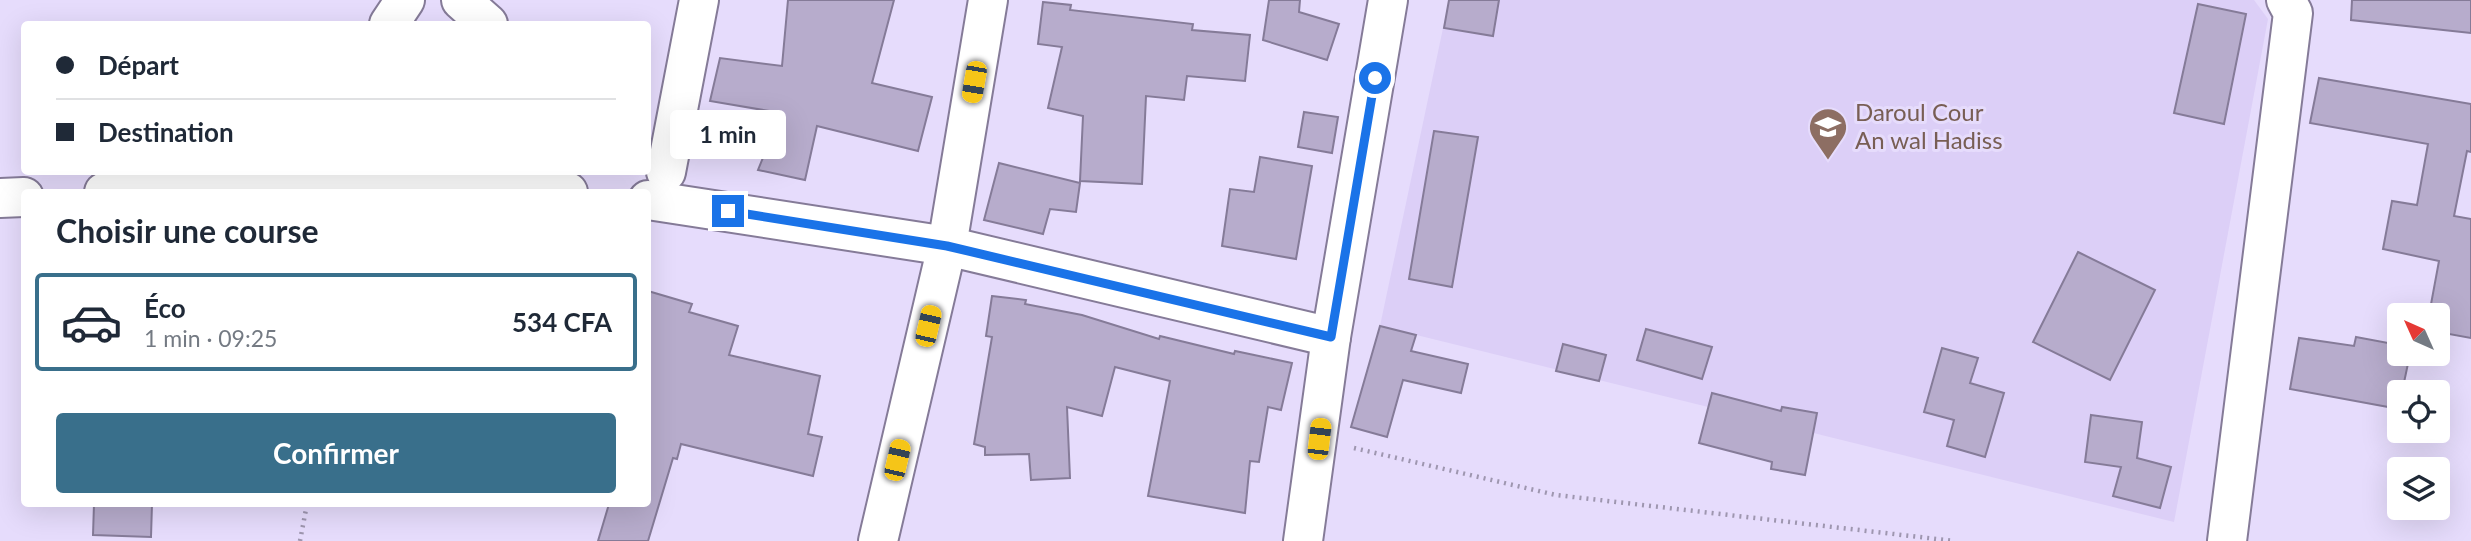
<!DOCTYPE html>
<html lang="fr">
<meta charset="utf-8">
<style>
body{margin:0;font-family:Lato,sans-serif;background:#f2f2f3;color:#1f2937;height:100vh;display:flex;flex-direction:column;font-size:26px;white-space:nowrap}
*{box-sizing:border-box;margin:0}
p{font-size:23px;color:#747a83}
.icon{flex:none;width:38px;height:38px;fill:none;stroke:currentColor;stroke-width:2;stroke-linecap:round;stroke-linejoin:round}
.map{position:relative;flex:1;overflow:hidden}
.sheet{position:absolute;left:21px;top:189px;width:630px;height:318px;display:flex;flex-direction:column;background:#fff;border-radius:7px;box-shadow:0 7px 28px #0002}
.sheet>*{flex:none}
.guide{position:absolute;left:21px;top:21px;width:630px;height:154px;border-radius:7px;box-shadow:0 7px 28px #0002;display:grid;align-content:center;height:154px;padding:0 35px;background:#fff}
.needle{width:46px;rotate:315deg}
.buttons{position:absolute;left:2387px;top:303px;display:grid;gap:14px}
.buttons a{display:grid;place-items:center;width:63px;height:63px;border-radius:7px;background:#fff;box-shadow:0 7px 28px #0002;font-size:35px}
.end{position:absolute;width:32px;height:32px;margin:-16px;border:9px solid #1a73e8;background:#fff;box-shadow:0 0 0 4px #fff}
.from{border-radius:50%}
.bubble{position:absolute;height:49px;border-radius:7px;background:#fff;box-shadow:0 7px 28px #0002;font-size:23px;font-weight:700;line-height:49px;text-align:center}
.car{position:absolute;width:21px;height:42px;margin:-21px -10px;border-radius:9px;box-shadow:0 0 5px 2px #0007;background:linear-gradient(#f5c518 24%,#345 0 40%,#f5c518 0 76%,#345 0 86%,#f5c518 0)}
.guide b{display:flex;align-items:center;gap:24px;height:66px;font-size:26px}
.guide b+b{border-top:2px solid #e0e1e3}
.guide i{width:18px;height:18px;background:#1f2937}
ul{padding:0;list-style:none}
li{display:flex;align-items:center;gap:21px;height:98px;margin:0 14px 10px;padding:0 21px;border:4px solid transparent;border-radius:7px}
li div{flex:1}
li b{display:block;font-size:26px}
li em{font-style:normal;font-weight:700}
li.active{border-color:#396f8b}
li>.icon{width:63px;height:63px;stroke-width:1.5}
h2{padding:0 35px;font-size:32px;line-height:84px}
.cta{display:flex;gap:14px;margin-top:auto;padding:14px 35px}
.cta a{flex:1;height:80px;border-radius:7px;background:#396f8b;color:#fff;font-size:28px;font-weight:700;line-height:80px;text-align:center}
.map>svg:first-child{display:block}
</style>
<div class="map">
<svg width="2471" height="541" viewBox="0 0 2471 541">
<rect width="100%" height="100%" fill="#e6dcfc"/>
<path fill="#dccff7" d="M 1449,0 L 2254,0 L 2268,19 L 2174,522 L 1380,326 Z"/>
<g fill="#b7accc" stroke="#857b98" stroke-width="2">
<path d="M 788,0 L 894,0 L 872,83 L 932,97 L 918,151 L 817,126 L 805,180 L 758,170 L 781,113 L 710,101 L 720,58 L 782,66 Z"/>
<path d="M 1269,0 L 1300,0 L 1299,12 L 1339,24 L 1327,60 L 1263,40 Z"/>
<path d="M 1449,0 L 1499,0 L 1493,36 L 1444,28 Z"/>
<path d="M 2352,0 L 2471,0 L 2471,33 L 2351,20 Z"/>
<path d="M 1043,2 L 1071,5 L 1070,10 L 1193,24 L 1192,30 L 1250,35 L 1245,81 L 1187,76 L 1184,100 L 1146,96 L 1142,184 L 1080,181 L 1083,116 L 1048,108 L 1062,47 L 1038,44 Z"/>
<path d="M 2198,4 L 2246,14 L 2224,124 L 2174,113 Z"/>
<path d="M 2319,78 L 2471,104 L 2471,152 L 2467,151 L 2454,216 L 2471,219 L 2471,338 L 2438,332 L 2438,315 L 2429,315 L 2439,261 L 2383,249 L 2392,201 L 2417,205 L 2428,144 L 2310,123 Z"/>
<path d="M 1304,112 L 1338,117 L 1332,153 L 1298,147 Z"/>
<path d="M 1434,131 L 1478,137 L 1452,287 L 1409,279 Z"/>
<path d="M 1260,157 L 1312,166 L 1296,259 L 1222,246 L 1230,189 L 1254,192 Z"/>
<path d="M 999,163 L 1080,183 L 1076,212 L 1050,209 L 1043,234 L 984,220 Z"/>
<path d="M 2078,252 L 2155,290 L 2110,380 L 2033,342 Z"/>
<path d="M 648,291 L 692,304 L 689,312 L 738,326 L 729,355 L 820,376 L 808,434 L 822,437 L 813,476 L 681,444 L 677,459 L 673,458 L 648,541 L 598,541 L 609,504 L 648,504 Z"/>
<path d="M 992,296 L 1026,300 L 1025,304 L 1082,315 L 1159,339 L 1160,336 L 1234,354 L 1235,351 L 1292,363 L 1281,410 L 1268,407 L 1259,462 L 1250,461 L 1245,513 L 1148,496 L 1170,381 L 1115,367 L 1102,416 L 1067,407 L 1070,478 L 1031,480 L 1029,454 L 985,455 L 985,447 L 974,444 L 992,337 L 986,336 Z"/>
<path d="M 1380,326 L 1416,335 L 1411,351 L 1468,364 L 1461,393 L 1403,380 L 1387,437 L 1351,427 Z"/>
<path d="M 1646,329 L 1712,347 L 1702,379 L 1637,360 Z"/>
<path d="M 2356,337 L 2399,345 L 2399,354 L 2410,354 L 2402,392 L 2399,392 L 2399,409 L 2290,389 L 2299,338 L 2354,346 Z"/>
<path d="M 1563,344 L 1606,355 L 1599,381 L 1556,371 Z"/>
<path d="M 1942,348 L 1978,358 L 1970,383 L 2004,393 L 1985,457 L 1947,446 L 1954,420 L 1924,412 Z"/>
<path d="M 1712,393 L 1781,411 L 1782,407 L 1817,413 L 1805,475 L 1771,469 L 1772,462 L 1699,443 Z"/>
<path d="M 2091,415 L 2142,422 L 2137,458 L 2171,467 L 2160,508 L 2113,496 L 2121,467 L 2085,462 Z"/>
<path d="M 94,504 L 152,504 L 151,537 L 93,535 Z"/>
</g>
<g fill="none" stroke-linecap="round" stroke-linejoin="round">
<g stroke="#857b98" stroke-width="42">
<g id="minor">
<path d="M 461,0 L 488,24"/>
<path d="M 389,24 L 405,0"/>
<path d="M 666,172 L 699,0"/>
<path d="M 104,192 L 364,182 L 568,192"/>
<path d="M 0,198 L 24,197"/>
<path d="M 648,200 L 947,246 L 1331,337"/>
<path d="M 878,541 L 947,246 L 988,0"/>
<path d="M 1303,541 L 1331,337 L 1388,0"/>
<path d="M 2227,541 L 2293,13 L 2286,0"/>
</g>
</g>
<g stroke="#9e96af" stroke-width="4.5" stroke-dasharray="2 5" stroke-linecap="butt">
<path d="M 1354,448 L 1556,495 L 1954,541"/>
<path d="M 300,541 L 307,504"/>
</g>
<use href="#minor" stroke="#fff" stroke-width="38"/>
</g>
<g fill="none" stroke-linecap="round" stroke-linejoin="round">
<path stroke="#1a73e8" stroke-width="9" d="M 728,211 L 947,246 L 1331,337 L 1375,78"/>
</g>
<defs>
<g id="school-pin" transform="scale(2.0125)"><path d="M0 17L-7.5 6A9.5 9.5 0 1 1 7.5 6Z" fill="#8d6e63" stroke="#e6dcfc"/><path d="M0-5L7-2L0 1L-7-2ZM-4 1L0 2.5L4 1V4Q0 6-4 4Z" fill="#fff"/></g>
</defs>
<g fill-rule="evenodd">
<use href="#school-pin" x="1828" y="127"/>
</g>
<g text-anchor="middle" stroke-width="6" stroke-linejoin="round" paint-order="stroke">
<g font-size="24" fill="#785e54" stroke="#e6dcfc" text-anchor="start">
<text x="1855" y="121">Daroul Cour<tspan x="1855" dy="28">An wal Hadiss</tspan></text>
</g>
</g>
</svg>
<div class="buttons">
<a><svg class="needle" viewBox="-14 -14 28 28"><path d="M0-13l5 13h-10z" fill="#e53935"/><path d="M0 13l5-13h-10z" fill="#747a83"/></svg></a>
<a><svg class="icon" aria-label="locate" viewBox="0 0 24 24"><circle cx="12" cy="12" r="6"/><path d="M12 2v4M12 18v4M2 12h4M18 12h4"/></svg></a>
<a><svg class="icon" aria-label="layers" viewBox="0 0 24 24"><path d="M12 4l9 5-9 5-9-5zM3 14l9 5 9-5"/></svg></a>
</div>
<i class="end from" style="left:1375px;top:78px"></i>
<i class="end" style="left:728px;top:211px"></i>
<div class="bubble" style="left:670px;top:110px;width:116px">1 min</div>
<i class="car" style="left:974px;top:82px;rotate:190deg"></i>
<i class="car" style="left:928px;top:326px;rotate:13deg"></i>
<i class="car" style="left:1319px;top:439px;rotate:7deg"></i>
<i class="car" style="left:897px;top:460px;rotate:13deg"></i>
<div class="guide">
<b><i class="from"></i>Départ</b>
<b><i></i>Destination</b>
</div>
<section class="sheet">
<h2>Choisir une course</h2>
<ul>
<li class="active"><svg class="icon" aria-label="car" viewBox="0 0 24 24"><path d="M5 17H2v-5l4-1 3-4h7l3 4 3 1v5h-3M9 17h6M6 11h13"/><circle cx="7" cy="17" r="2"/><circle cx="17" cy="17" r="2"/></svg><div><b>Éco</b><p>1 min · 09:25</p></div><em>534 CFA</em></li>
</ul>
<div class="cta"><a>Confirmer</a></div>
</section>
</div>
